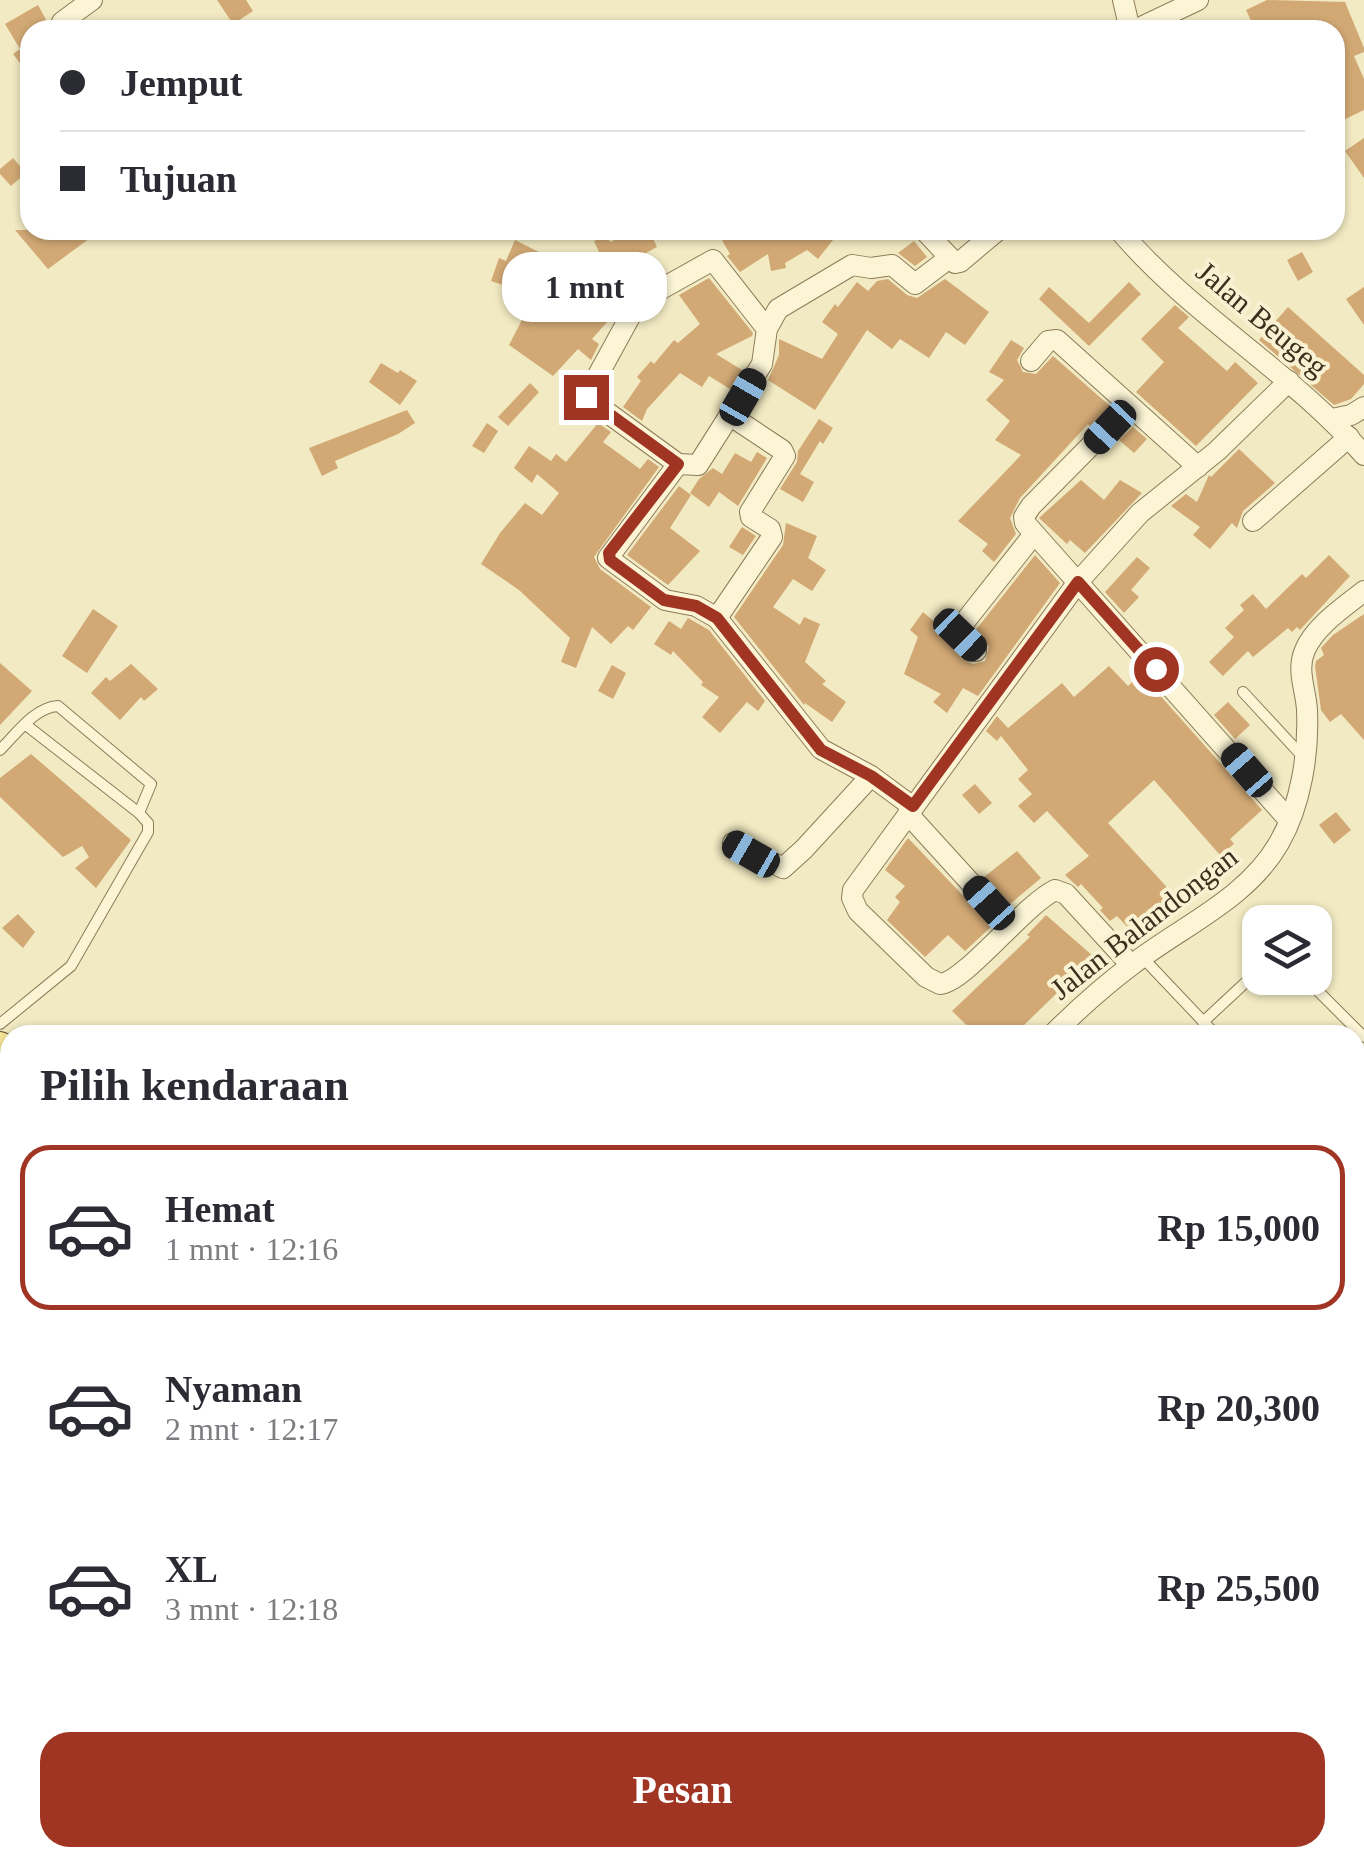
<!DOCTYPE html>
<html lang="id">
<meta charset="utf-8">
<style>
body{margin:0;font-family:Georgia,serif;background:#f7f7f7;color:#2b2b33;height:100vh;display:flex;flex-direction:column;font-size:38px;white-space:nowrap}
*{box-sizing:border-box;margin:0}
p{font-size:32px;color:#7c7c81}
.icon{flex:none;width:55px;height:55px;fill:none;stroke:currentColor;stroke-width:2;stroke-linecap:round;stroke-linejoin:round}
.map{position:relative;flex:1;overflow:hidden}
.panel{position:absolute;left:0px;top:1025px;width:1365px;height:842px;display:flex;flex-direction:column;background:#fff;border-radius:30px 30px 0 0;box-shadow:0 2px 8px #0004}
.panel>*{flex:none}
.top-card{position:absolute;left:20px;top:20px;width:1325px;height:220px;border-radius:30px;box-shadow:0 2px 8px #0004;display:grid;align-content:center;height:220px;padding:0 40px;background:#fff}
.tools{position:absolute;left:1242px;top:905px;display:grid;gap:20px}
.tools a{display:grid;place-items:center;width:90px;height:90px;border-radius:20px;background:#fff;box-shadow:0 2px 8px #0004;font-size:50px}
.end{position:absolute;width:45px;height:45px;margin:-22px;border:12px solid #a03523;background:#fff;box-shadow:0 0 0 5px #fff}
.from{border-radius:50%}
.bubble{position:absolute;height:70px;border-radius:30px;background:#fff;box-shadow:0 2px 8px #0004;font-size:32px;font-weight:700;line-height:70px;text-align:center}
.car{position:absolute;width:30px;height:60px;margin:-30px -15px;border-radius:12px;box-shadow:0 0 8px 2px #0007;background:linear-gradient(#222 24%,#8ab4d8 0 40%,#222 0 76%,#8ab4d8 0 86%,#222 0)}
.top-card b{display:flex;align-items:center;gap:35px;height:95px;font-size:38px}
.top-card b+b{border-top:2px solid #e1e1e2}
.top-card i{width:25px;height:25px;background:#2b2b33}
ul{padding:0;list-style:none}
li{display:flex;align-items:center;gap:30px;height:165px;margin:0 20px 15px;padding:0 20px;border:5px solid transparent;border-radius:30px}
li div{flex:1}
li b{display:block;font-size:38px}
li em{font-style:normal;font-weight:700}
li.active{border-color:#a03523}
li>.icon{width:90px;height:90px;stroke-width:1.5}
h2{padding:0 40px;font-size:45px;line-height:120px}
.primary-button{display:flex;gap:20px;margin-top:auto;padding:20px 40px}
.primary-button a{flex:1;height:115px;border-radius:30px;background:#a03523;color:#fff;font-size:40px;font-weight:700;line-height:115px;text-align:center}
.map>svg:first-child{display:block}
</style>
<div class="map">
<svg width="1364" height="1867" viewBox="0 0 1364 1867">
<rect width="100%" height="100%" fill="#f1eac2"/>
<g fill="#d2a975">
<path d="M 217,0 L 246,0 L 253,11 L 233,24 Z"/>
<path d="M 1267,0 L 1345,2 L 1364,48 L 1364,52 L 1354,56 L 1364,79 L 1364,110 L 1335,124 L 1335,30 L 1271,30 L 1267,21 L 1254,27 L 1246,10 Z"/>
<path d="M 38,5 L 49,25 L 40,30 L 30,30 L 30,76 L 13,54 L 20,49 L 5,24 Z"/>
<path d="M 1364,138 L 1364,178 L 1345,151 Z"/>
<path d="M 13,158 L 26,173 L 11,186 L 0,174 L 0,169 Z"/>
<path d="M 15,230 L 38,230 L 46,240 L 59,230 L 101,230 L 48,269 Z"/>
<path d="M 636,230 L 649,230 L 657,247 L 576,291 L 608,321 L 592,339 L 599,344 L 591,360 L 578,349 L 553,376 L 509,345 L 524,316 L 518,313 L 528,293 L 491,281 L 499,258 L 506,261 L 515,240 L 539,252 L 533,264 L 561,281 L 603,261 L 594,241 L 607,235 L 610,242 Z"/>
<path d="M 716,230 L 821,230 L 833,240 L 818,259 L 807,250 L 785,263 L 786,268 L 771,271 L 768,254 L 740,272 L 727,256 L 730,254 Z"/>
<path d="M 914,241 L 927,257 L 915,266 L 898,253 Z"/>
<path d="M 1302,252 L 1313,272 L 1298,281 L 1287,260 Z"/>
<path d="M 709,278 L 753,333 L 752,336 L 716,354 L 742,370 L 730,389 L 709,376 L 702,387 L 680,373 L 647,409 L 642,421 L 623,407 L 641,381 L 637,377 L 651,361 L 654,364 L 674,340 L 678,343 L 700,324 L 679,295 Z"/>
<path d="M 888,279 L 907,295 L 917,298 L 945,279 L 989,312 L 965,345 L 946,332 L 929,358 L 900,339 L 892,349 L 867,330 L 815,410 L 768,380 L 779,355 L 779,339 L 822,359 L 838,334 L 822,322 L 835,304 L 838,307 L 857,282 L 868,291 L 877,281 Z"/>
<path d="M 1129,282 L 1141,294 L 1089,346 L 1039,299 L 1049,287 L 1089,323 Z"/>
<path d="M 1364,287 L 1364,325 L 1346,299 Z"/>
<path d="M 1175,305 L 1189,317 L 1178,328 L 1227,371 L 1235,362 L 1258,383 L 1196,446 L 1136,392 L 1164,362 L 1141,339 Z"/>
<path d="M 1288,307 L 1364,375 L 1364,384 L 1351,399 L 1334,405 L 1259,340 Z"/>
<path d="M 1011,340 L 1024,348 L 1017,360 L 1023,372 L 1036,374 L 1053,356 L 1110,406 L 1090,426 L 1088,424 L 1020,498 L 1010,518 L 1016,534 L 994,562 L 982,551 L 988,544 L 958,521 L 1021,455 L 995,440 L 1010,421 L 986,400 L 1004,380 L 989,372 Z"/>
<path d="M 381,363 L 398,373 L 400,370 L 417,381 L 400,405 L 369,382 Z"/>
<path d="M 530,383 L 539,392 L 508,426 L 498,417 Z"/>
<path d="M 407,410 L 415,423 L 398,434 L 335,461 L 338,468 L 322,476 L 309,448 Z"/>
<path d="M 819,419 L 833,428 L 823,444 L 820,441 L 800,474 L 814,482 L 803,502 L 780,489 L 797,462 L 798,451 Z"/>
<path d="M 487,423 L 498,431 L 484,453 L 472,446 Z"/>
<path d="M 598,423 L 611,432 L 603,442 L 640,469 L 648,459 L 659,467 L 594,557 L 600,569 L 651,607 L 633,630 L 628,626 L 611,644 L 592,627 L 576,668 L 561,662 L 570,638 L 519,590 L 481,564 L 500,533 L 525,503 L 542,515 L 559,493 L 537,474 L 532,483 L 514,468 L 529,446 L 551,461 L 556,454 L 566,462 Z"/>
<path d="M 1133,427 L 1147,439 L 1134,453 L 1119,440 Z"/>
<path d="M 1239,449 L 1275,483 L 1243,511 L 1237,528 L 1232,523 L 1210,549 L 1193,535 L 1200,527 L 1171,506 L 1186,494 L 1197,502 L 1209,475 L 1211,477 Z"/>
<path d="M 757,452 L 767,458 L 738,506 L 719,492 L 709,507 L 690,493 L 699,479 L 713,468 L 722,474 L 735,453 L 751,462 Z"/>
<path d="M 1081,480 L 1104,500 L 1120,480 L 1142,493 L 1085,553 L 1070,540 L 1067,544 L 1039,518 Z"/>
<path d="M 679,486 L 691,495 L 670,528 L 700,551 L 668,585 L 627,555 Z"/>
<path d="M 786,523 L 817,536 L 808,558 L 826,570 L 812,591 L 793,579 L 773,607 L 800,625 L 804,617 L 820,624 L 805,662 L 826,681 L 822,684 L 846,702 L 832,722 L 805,703 L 804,705 L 734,617 L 783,545 Z"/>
<path d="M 742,527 L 756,536 L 743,555 L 729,547 Z"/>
<path d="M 1035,555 L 1060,583 L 978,696 L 963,688 L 947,713 L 933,702 L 941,694 L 904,674 L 918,637 L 910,630 L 923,612 L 945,631 L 950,644 L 966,661 L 973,664 L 985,661 L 989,647 L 975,631 Z"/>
<path d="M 1329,555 L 1350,576 L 1300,630 L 1297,627 L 1292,632 L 1288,628 L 1253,657 L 1248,651 L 1223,676 L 1209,662 L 1234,637 L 1225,628 L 1244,610 L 1240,605 L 1253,594 L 1266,609 L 1302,574 L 1306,578 Z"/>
<path d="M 1137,557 L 1150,568 L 1131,590 L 1139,597 L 1124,613 L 1105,592 Z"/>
<path d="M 93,609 L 118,626 L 87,673 L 62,656 Z"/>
<path d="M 1364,614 L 1364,740 L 1341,714 L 1330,722 L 1321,710 L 1315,666 L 1316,661 L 1324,655 L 1321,648 L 1333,635 Z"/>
<path d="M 688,618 L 709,630 L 765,701 L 758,711 L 747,702 L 720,733 L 702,717 L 719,697 L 701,685 L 703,682 L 673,651 L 671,655 L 654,644 L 669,621 L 681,629 Z"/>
<path d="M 0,663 L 32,691 L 0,725 Z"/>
<path d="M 131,664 L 158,689 L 144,701 L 141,697 L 120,720 L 91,693 L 106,677 L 110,681 Z"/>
<path d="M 612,665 L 626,673 L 613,699 L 598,691 Z"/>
<path d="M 1109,666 L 1128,686 L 1141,674 L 1262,810 L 1230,839 L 1234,844 L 1220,855 L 1154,780 L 1108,823 L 1175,896 L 1132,932 L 1117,916 L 1110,921 L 1100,910 L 1103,908 L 1081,884 L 1078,887 L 1065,875 L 1089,856 L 1047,811 L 1034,823 L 1018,806 L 1032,794 L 1018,779 L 1028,770 L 1001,736 L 997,741 L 986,731 L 997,716 L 1008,728 L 1062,683 L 1074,697 Z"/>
<path d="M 1228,702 L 1250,725 L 1235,739 L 1214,715 Z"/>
<path d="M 31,754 L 131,840 L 96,888 L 75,868 L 89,857 L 82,846 L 63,857 L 0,797 L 0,778 Z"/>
<path d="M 975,784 L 992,803 L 979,814 L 962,795 Z"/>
<path d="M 1336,812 L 1351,830 L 1334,844 L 1319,825 Z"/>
<path d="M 908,838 L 992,926 L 965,951 L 948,935 L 925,957 L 887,920 L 900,902 L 895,897 L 905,886 L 885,870 Z"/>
<path d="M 1017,851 L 1041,878 L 1009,905 L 984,877 Z"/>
<path d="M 18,914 L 35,932 L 23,948 L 2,928 Z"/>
<path d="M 1046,915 L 1094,957 L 1023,1026 L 1030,1035 L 977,1035 L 952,1011 L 1030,937 L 1027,935 Z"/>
</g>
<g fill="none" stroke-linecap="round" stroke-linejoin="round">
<g stroke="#8c7b58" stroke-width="12">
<g id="lane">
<path d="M 1243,692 L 1304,758"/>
<path d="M 0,750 C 16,734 35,707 58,706 L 151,784 L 139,813 L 26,725"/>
<path d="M 1143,958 L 1216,1035"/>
<path d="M 1305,978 L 1364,1037"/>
<path d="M 1203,1022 L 1260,969"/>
<path d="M 0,1024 L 71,966 L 148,832 L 148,823 L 139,813"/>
<path d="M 1355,1181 L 1364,1184"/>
<path d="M 1355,1613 L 1364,1602"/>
<path d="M 1355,1661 L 1364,1669"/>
<path d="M 1355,1687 L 1364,1678"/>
<path d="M 1355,1706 L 1364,1696"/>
<path d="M 1355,1727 L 1364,1717"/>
<path d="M 1355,1750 L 1364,1739"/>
<path d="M 688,1858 L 691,1867"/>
<path d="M 870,1858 L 882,1867"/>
<path d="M 966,1858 L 977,1867"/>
<path d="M 1026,1858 L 1038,1867"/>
<path d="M 1067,1867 L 1075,1858"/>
<path d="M 1123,1867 L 1131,1858"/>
<path d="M 1152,1867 L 1160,1858"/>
<path d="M 1170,1867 L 1178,1858"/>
<path d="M 1191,1867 L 1199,1858"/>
<path d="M 1209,1867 L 1217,1858"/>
<path d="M 1232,1867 L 1240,1858"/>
<path d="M 1254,1867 L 1262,1858"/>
<path d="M 1356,1867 L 1364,1858"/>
</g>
</g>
<g stroke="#8c7b58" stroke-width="22">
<g id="street">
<path d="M 1123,0 L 1130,30"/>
<path d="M 62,22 L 92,0"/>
<path d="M 1135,30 L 1198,0"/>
<path d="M 924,230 L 955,263 L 960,262 L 998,230"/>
<path d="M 1119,230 C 1191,315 1291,371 1364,455"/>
<path d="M 767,329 L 713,260 L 638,302 L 586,397 L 678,464 L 698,465 L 762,364 L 767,329 L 778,309 L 852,265 L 871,268 L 892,265 L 915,284 L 948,259"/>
<path d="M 1031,361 L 1048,341 L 1057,340 L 1198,467"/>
<path d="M 1129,407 L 1031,506 L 1024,517 L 1025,523 L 1289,820"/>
<path d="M 1332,419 L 1351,415 L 1364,407"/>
<path d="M 678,464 L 608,558 L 665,600 L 696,606 L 717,618 L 821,749 L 871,776 L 913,807"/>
<path d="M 1253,521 L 1349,437"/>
<path d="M 717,618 L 772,537 L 770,529 L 751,517 L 750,512 L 785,456 L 782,450 L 731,416"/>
<path d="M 976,651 L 960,635 L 959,629 L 1034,534"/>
<path d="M 908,814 L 1009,925"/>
<path d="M 733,843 L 783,868 L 804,849 L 871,776"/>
<path d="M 1131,965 L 1066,894 L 1055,890 C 1023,906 965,982 940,984 L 926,977 L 858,911 L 852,898 L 853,890 L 1078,582 L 1140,513 L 1217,451 L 1289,381"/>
<path d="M 1052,1035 C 1077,1010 1105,985 1133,964 C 1182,926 1247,899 1279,843 C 1301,805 1309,753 1307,710 C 1306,690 1296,670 1305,650 C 1315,626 1344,607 1364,591"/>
<path d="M 1355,1435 L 1364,1417"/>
<path d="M 1355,1466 L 1364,1476"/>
<path d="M 1355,1510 L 1364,1512"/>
<path d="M 651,1858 L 666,1865"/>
<path d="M 375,1867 L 377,1858"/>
</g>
</g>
<g stroke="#5a482c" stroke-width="32">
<g id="primary">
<path d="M 0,1047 L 10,1060"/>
<path d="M 0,1095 L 10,1108"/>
<path d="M 748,1858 L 759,1867"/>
<path d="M 792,1858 L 803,1867"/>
</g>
</g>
<use href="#lane" stroke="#fbf5d6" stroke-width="10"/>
<use href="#street" stroke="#fbf5d6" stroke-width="20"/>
<use href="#primary" stroke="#f7e797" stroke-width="30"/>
</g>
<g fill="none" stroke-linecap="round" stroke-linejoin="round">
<path stroke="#a03523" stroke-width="12" d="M 586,397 L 678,464 L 609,553 L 610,560 L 664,600 L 696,606 L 717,618 L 821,750 L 871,776 L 913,806 L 1078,582 L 1156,669"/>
</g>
<g text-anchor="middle" stroke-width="8" stroke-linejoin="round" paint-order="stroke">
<g font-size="30" fill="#3b301d" stroke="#f8f2d2">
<text transform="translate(1262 319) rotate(40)" y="10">Jalan Beugeg</text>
<text transform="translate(1144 923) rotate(-38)" y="10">Jalan Balandongan</text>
</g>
</g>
</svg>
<div class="tools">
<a><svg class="icon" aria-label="layers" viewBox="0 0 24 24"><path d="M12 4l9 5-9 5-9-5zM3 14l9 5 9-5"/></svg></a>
</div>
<i class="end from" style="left:1156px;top:669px"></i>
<i class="end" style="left:586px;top:397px"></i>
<div class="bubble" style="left:502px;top:252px;width:165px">1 mnt</div>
<i class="car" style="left:743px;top:397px;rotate:30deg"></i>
<i class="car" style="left:1110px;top:427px;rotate:223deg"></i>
<i class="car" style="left:960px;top:635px;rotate:134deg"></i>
<i class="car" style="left:1247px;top:770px;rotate:319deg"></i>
<i class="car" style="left:751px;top:854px;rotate:300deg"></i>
<i class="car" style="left:989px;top:903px;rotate:318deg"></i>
<div class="top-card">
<b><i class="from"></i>Jemput</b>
<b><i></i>Tujuan</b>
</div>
<section class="panel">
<h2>Pilih kendaraan</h2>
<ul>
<li class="active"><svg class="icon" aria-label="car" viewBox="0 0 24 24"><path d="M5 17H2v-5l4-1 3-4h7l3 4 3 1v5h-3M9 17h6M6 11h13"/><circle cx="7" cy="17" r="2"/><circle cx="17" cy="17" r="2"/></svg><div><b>Hemat</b><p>1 mnt · 12:16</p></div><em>Rp 15,000</em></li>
<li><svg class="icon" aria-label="car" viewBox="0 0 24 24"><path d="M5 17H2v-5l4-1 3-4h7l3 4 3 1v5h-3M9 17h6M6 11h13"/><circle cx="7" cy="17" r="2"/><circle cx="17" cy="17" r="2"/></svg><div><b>Nyaman</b><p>2 mnt · 12:17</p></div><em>Rp 20,300</em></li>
<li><svg class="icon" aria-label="car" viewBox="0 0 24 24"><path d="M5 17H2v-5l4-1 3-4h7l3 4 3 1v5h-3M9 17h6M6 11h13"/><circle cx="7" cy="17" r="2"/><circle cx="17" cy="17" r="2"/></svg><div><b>XL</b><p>3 mnt · 12:18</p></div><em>Rp 25,500</em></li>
</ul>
<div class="primary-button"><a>Pesan</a></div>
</section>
</div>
